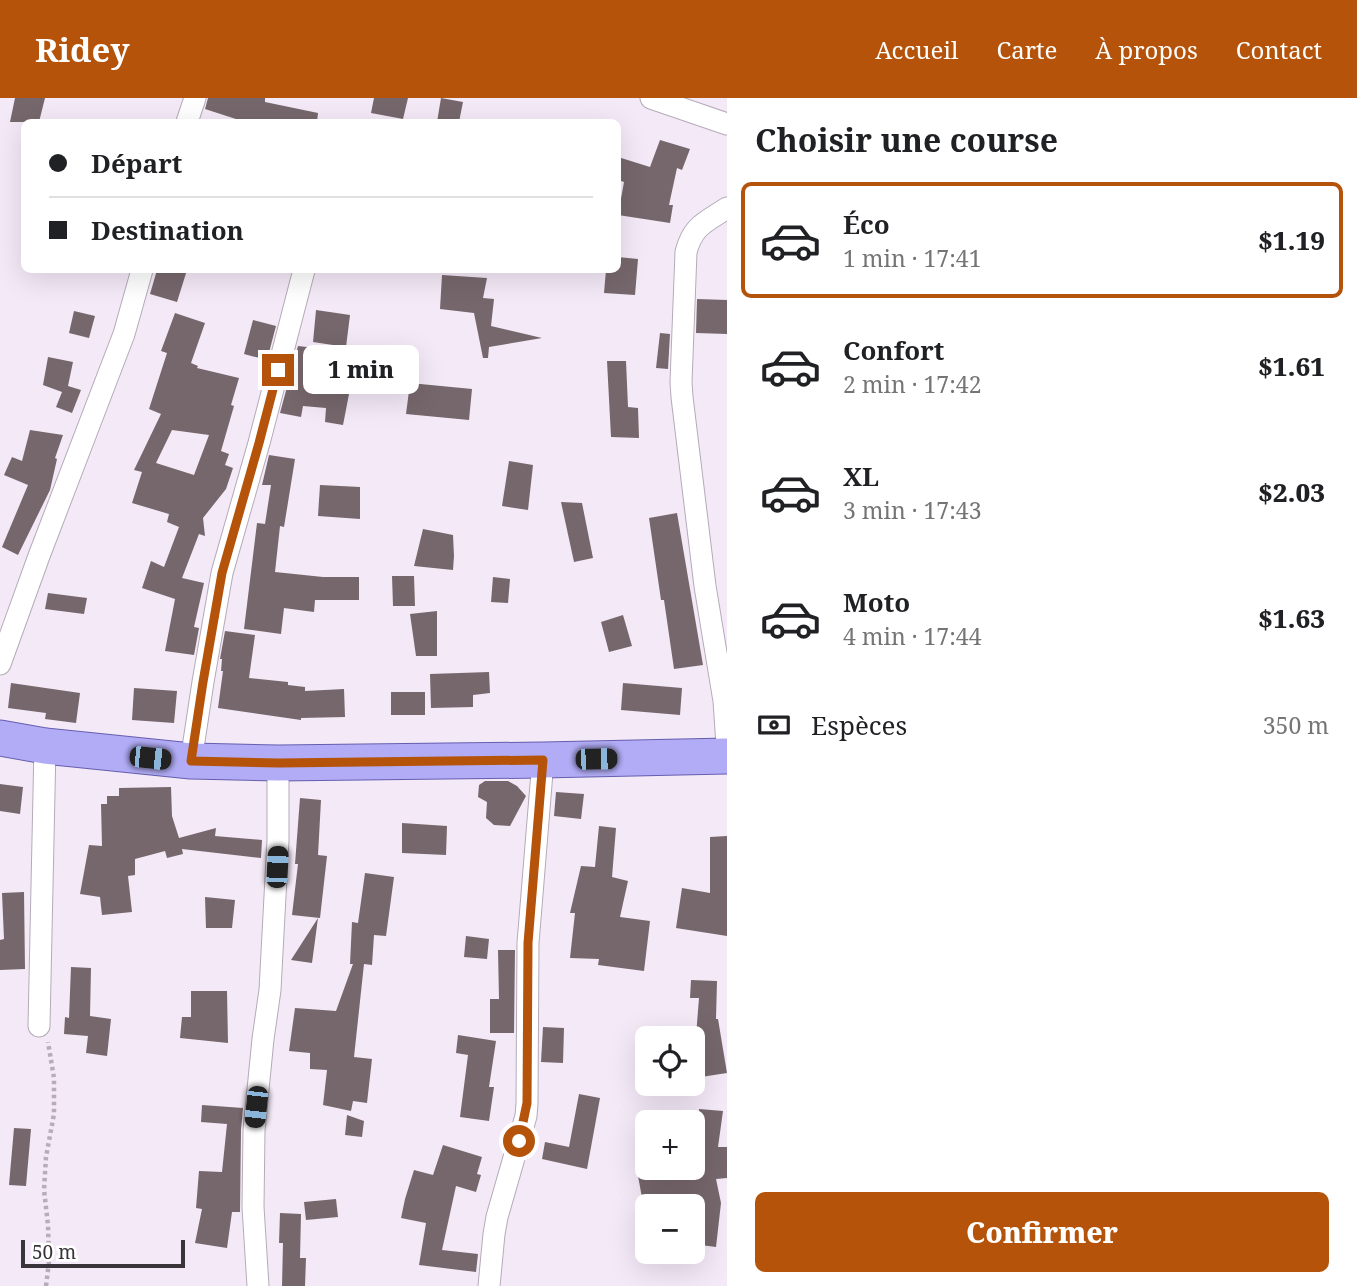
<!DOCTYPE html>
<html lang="fr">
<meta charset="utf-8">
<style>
body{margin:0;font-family:"Noto Serif",serif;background:#f6f6f6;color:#202124;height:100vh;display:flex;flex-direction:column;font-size:26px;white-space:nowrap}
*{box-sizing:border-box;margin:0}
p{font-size:23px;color:#757577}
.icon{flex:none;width:38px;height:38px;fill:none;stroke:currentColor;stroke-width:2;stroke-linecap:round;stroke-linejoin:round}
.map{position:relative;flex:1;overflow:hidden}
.sheet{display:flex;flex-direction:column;background:#fff;width:630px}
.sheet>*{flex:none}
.banner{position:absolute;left:21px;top:21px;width:600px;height:154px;border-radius:10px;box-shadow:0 7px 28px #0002;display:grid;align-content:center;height:154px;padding:0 28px;background:#fff}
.tools{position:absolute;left:635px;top:928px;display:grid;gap:14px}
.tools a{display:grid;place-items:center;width:70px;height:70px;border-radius:10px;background:#fff;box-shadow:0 7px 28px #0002;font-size:35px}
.scale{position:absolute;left:21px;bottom:18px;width:164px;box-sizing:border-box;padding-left:7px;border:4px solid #383439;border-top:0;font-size:19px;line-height:24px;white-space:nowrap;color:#383439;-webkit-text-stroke:5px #fff;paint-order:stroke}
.end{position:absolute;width:32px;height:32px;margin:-16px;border:9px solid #b45309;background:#fff;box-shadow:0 0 0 4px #fff}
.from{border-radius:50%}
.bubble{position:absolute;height:49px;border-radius:10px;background:#fff;box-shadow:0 7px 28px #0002;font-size:23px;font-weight:800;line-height:49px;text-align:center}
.car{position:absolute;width:21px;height:42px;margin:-21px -10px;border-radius:9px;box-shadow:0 0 5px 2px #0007;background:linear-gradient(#222 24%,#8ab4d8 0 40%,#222 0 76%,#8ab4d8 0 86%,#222 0)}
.banner b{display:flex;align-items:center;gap:24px;height:66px;font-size:26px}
.banner b+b{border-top:2px solid #e0e0e0}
.banner i{width:18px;height:18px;background:#202124}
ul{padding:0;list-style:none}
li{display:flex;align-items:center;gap:21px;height:116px;margin:0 14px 10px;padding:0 14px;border:4px solid transparent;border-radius:10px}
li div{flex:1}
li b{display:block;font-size:26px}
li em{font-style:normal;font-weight:800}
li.current{border-color:#b45309}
li>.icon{width:63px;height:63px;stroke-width:1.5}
h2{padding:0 28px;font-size:32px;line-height:84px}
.pay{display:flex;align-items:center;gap:18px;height:77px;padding:0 28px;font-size:26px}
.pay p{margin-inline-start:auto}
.action{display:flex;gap:14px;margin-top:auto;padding:14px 28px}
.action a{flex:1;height:80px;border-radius:10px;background:#b45309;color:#fff;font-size:28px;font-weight:800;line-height:80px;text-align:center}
header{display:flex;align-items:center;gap:42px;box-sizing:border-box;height:98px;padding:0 35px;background:#b45309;color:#fff}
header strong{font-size:33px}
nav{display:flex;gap:38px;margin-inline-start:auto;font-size:24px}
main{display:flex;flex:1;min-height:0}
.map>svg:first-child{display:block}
</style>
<header>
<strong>Ridey</strong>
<nav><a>Accueil</a><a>Carte</a><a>À propos</a><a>Contact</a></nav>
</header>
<main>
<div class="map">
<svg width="727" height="1188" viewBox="0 0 727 1188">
<rect width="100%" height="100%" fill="#f4e9f7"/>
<g fill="#76676c" fill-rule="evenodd">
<path d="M 15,0 L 45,0 L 39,24 L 10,24 Z"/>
<path d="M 208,0 L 265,0 L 265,4 L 318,15 L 317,24 L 239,22 L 205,11 Z"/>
<path d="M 374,0 L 408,0 L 403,21 L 371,15 Z"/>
<path d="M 441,0 L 463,4 L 459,24 L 437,24 Z"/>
<path d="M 660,42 L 690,51 L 682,72 L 677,70 L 669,107 L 673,107 L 670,125 L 618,117 L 624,84 L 618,82 L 618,59 L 650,69 Z"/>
<path d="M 618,159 L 638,161 L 635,197 L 604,195 L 606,172 L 618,172 Z"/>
<path d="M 157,172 L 187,172 L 177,204 L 150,196 Z"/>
<path d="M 442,177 L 487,180 L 483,200 L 494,201 L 491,228 L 542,240 L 489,249 L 488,260 L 483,260 L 474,215 L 440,211 Z"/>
<path d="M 697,201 L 727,202 L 727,236 L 696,235 Z"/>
<path d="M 316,212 L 350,217 L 346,249 L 313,244 Z"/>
<path d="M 74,213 L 95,218 L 89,240 L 69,235 Z"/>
<path d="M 175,215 L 205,225 L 191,265 L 198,268 L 197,270 L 239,280 L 231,307 L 234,308 L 221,353 L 229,356 L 225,367 L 233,370 L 226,391 L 203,420 L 205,438 L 199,436 L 182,480 L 204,485 L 194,529 L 199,530 L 194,557 L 165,553 L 175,501 L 142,490 L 151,463 L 164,469 L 179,429 L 167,424 L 169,416 L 132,405 L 142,374 L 134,372 L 161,316 L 149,311 L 167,255 L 161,253 ZM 172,332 L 209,337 L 194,377 L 156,365 Z"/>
<path d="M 253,222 L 276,228 L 267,262 L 244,256 Z"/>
<path d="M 660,235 L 670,236 L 668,271 L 656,270 Z"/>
<path d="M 298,248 L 324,251 L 318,284 L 350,291 L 343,327 L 325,324 L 326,310 L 303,308 L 301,319 L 280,315 Z"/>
<path d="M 48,259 L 73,264 L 68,288 L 81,292 L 72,315 L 56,309 L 62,294 L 43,287 Z"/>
<path d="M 607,263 L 626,263 L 628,309 L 638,310 L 639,340 L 611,339 Z"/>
<path d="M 410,285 L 472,291 L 469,322 L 406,316 Z"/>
<path d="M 30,332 L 63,337 L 55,360 L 57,361 L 50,392 L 18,457 L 2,449 L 28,387 L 4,377 L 12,359 L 22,363 Z"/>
<path d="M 269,357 L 295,361 L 284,429 L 280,428 L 275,474 L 323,479 L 359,479 L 359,502 L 315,502 L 314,514 L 284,510 L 281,536 L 244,531 L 257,425 L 274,427 L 265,426 L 271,387 L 262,387 Z"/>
<path d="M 509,363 L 533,367 L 528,412 L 502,408 Z"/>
<path d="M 320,387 L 360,389 L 360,421 L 318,418 Z"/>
<path d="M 561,404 L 582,405 L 593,460 L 574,464 Z"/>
<path d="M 677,415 L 703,567 L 674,571 L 664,502 L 661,502 L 649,420 Z"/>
<path d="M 423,431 L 453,437 L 454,458 L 453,472 L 414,468 Z"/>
<path d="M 392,478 L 414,478 L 415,508 L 393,508 Z"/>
<path d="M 493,479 L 510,481 L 508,505 L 491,504 Z"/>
<path d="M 48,495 L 87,500 L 84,516 L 45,511 Z"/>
<path d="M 437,513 L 437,558 L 416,558 L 410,516 Z"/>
<path d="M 623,517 L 632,548 L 609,554 L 601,524 Z"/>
<path d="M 225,533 L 255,537 L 249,580 L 288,584 L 288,587 L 305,589 L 305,593 L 344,591 L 345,619 L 301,620 L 301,622 L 218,610 L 223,573 L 221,573 L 222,561 L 220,561 Z"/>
<path d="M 489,574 L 490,595 L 473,597 L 473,609 L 431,610 L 430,576 Z"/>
<path d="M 11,585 L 80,595 L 76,625 L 45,621 L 46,615 L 8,610 Z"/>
<path d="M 623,585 L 682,590 L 680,617 L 621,612 Z"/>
<path d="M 134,590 L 177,593 L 174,625 L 132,622 Z"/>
<rect x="391" y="594" width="34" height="23"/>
<path d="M 485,683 L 508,683 L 517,688 L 526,698 L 510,728 L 494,727 L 486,720 L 487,704 L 478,699 L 479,687 Z"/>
<path d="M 0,686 L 23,689 L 20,716 L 0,713 Z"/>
<path d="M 171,689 L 172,718 L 179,740 L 216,730 L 215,738 L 262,742 L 261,760 L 182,751 L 183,756 L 167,760 L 165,753 L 135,761 L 135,777 L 128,778 L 132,814 L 102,817 L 100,799 L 80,796 L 89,747 L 102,748 L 101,706 L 107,706 L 107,698 L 119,698 L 119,690 Z"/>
<path d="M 556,694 L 584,696 L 581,721 L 554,718 Z"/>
<path d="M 300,700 L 321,702 L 318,757 L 327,758 L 320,820 L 292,817 L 298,766 L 295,766 Z"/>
<path d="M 402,725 L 447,728 L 446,757 L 402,755 Z"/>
<path d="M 599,728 L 616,730 L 612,779 L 628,783 L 620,819 L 650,823 L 644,873 L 598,867 L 599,861 L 570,860 L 575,815 L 570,815 L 581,768 L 595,769 Z"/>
<path d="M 727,738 L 727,838 L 676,830 L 682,790 L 710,795 L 710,739 Z"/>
<path d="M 365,775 L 394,779 L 386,838 L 374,837 L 372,867 L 364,866 L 354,959 L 372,961 L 367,1005 L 353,1003 L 351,1013 L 323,1007 L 327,972 L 310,971 L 310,955 L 289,953 L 295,910 L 336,913 L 353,866 L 350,866 L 352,824 L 358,825 Z"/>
<path d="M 24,794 L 25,871 L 0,872 L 0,842 L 4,841 L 2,795 Z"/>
<path d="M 205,799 L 235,802 L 232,830 L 206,830 Z"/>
<path d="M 318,820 L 312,865 L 291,862 Z"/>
<path d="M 466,838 L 489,841 L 487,861 L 464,859 Z"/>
<path d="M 498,852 L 515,852 L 514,935 L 490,935 L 490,901 L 499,901 Z"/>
<path d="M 71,869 L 91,870 L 90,918 L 111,921 L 107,958 L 86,955 L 88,938 L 64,936 L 65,919 L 69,920 Z"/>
<path d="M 691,882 L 717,883 L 716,921 L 718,921 L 727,975 L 701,979 L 693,938 L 696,938 L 699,900 L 690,900 Z"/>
<path d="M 191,893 L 227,893 L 228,945 L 180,940 L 182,919 L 191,919 Z"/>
<path d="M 543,929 L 564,930 L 563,965 L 541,964 Z"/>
<path d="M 458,937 L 496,943 L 489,989 L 494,989 L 489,1023 L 460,1019 L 468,957 L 456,955 Z"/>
<path d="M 579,996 L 600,1000 L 587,1071 L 542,1061 L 545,1044 L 569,1049 Z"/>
<path d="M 202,1007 L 243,1010 L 241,1032 L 240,1114 L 232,1114 L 227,1150 L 195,1145 L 202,1111 L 196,1110 L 199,1073 L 222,1074 L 227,1026 L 201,1024 Z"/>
<path d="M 699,1011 L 723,1013 L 718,1049 L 727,1049 L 727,1080 L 716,1081 L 721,1105 L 716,1149 L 693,1146 L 693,1108 L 660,1108 L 659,1103 L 643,1105 L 638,1078 L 693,1069 L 693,1068 L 702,1066 Z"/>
<path d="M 347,1017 L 364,1023 L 362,1039 L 345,1037 Z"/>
<path d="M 14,1030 L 31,1031 L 26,1088 L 9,1087 Z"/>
<path d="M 443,1047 L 482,1059 L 477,1076 L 481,1077 L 476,1094 L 456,1088 L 442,1152 L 478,1156 L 476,1174 L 419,1167 L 426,1125 L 401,1120 L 405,1101 L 414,1072 L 433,1077 Z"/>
<path d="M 336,1101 L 338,1119 L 306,1122 L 304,1104 Z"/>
<path d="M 280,1115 L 301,1116 L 300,1160 L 306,1160 L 305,1188 L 282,1188 L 283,1145 L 279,1145 Z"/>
</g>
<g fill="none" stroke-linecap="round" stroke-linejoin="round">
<g stroke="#b5abb8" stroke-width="23">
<g id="minor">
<path d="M 651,0 L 727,26"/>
<path d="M 187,24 L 195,0"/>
<path d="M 727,110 C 706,124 693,127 686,154 L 681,284 L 682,299 L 705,488 L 724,603 L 727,647"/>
<path d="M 0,566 L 39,458 L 124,236 L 142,172"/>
<path d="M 191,663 L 203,584 L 222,475 L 259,345 L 304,172"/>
<path d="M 39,928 L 45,648"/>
<path d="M 258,1188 L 253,1109 L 254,1032 L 263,941 L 270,892 L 278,742 L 278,665"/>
<path d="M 489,1188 L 494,1136 L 497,1119 L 526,1018 L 527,1005 L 528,845 L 543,662"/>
</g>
</g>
<g stroke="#655eaf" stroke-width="37">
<path id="primary" d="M 0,640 L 45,648 L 191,663 L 278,665 L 543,662 L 727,658"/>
</g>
<path stroke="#b6adb8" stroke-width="4.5" stroke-dasharray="3.5 3.5" stroke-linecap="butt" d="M 46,1188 L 49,1164 L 48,1127 L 44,1092 L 46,1059 L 54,1016 L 54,980 L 48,944"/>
<use href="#minor" stroke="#fff" stroke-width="21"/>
<use href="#primary" stroke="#b1acf5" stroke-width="35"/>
</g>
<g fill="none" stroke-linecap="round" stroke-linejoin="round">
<path stroke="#b45309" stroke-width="9" d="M 278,272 L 259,345 L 222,475 L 203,584 L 191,663 L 278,665 L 543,662 L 528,845 L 527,1005 L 519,1043"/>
</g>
</svg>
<div class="tools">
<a><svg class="icon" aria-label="locate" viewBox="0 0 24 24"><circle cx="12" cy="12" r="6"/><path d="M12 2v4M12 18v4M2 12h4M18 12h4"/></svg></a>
<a>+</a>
<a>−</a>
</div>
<div class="scale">50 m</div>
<i class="end from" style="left:519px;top:1043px"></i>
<i class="end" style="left:278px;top:272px"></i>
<div class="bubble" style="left:303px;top:247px;width:116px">1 min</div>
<i class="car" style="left:150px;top:660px;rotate:96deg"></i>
<i class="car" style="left:596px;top:661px;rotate:89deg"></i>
<i class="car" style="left:277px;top:769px;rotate:3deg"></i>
<i class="car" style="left:256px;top:1009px;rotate:186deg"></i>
<div class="banner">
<b><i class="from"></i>Départ</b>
<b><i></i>Destination</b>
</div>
</div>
<section class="sheet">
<h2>Choisir une course</h2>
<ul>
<li class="current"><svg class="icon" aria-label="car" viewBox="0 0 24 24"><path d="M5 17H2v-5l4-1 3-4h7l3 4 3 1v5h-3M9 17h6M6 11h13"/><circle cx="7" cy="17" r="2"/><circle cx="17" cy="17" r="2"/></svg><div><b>Éco</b><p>1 min · 17:41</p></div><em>$1.19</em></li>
<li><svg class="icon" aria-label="car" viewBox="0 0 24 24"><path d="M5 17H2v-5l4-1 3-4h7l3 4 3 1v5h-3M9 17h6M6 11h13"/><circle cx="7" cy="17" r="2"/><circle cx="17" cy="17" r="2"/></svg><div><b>Confort</b><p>2 min · 17:42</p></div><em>$1.61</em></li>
<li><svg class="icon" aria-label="car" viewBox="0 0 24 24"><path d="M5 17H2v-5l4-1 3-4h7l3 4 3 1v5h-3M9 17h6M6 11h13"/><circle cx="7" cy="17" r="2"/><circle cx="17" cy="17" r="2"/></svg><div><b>XL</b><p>3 min · 17:43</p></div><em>$2.03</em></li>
<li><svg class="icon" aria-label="car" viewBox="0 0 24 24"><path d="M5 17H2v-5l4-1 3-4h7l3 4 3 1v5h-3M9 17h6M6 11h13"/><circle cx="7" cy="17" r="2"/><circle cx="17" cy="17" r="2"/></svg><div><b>Moto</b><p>4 min · 17:44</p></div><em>$1.63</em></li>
</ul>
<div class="pay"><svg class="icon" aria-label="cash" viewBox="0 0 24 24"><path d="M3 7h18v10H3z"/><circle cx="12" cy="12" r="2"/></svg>Espèces<p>350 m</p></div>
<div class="action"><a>Confirmer</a></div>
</section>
</main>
